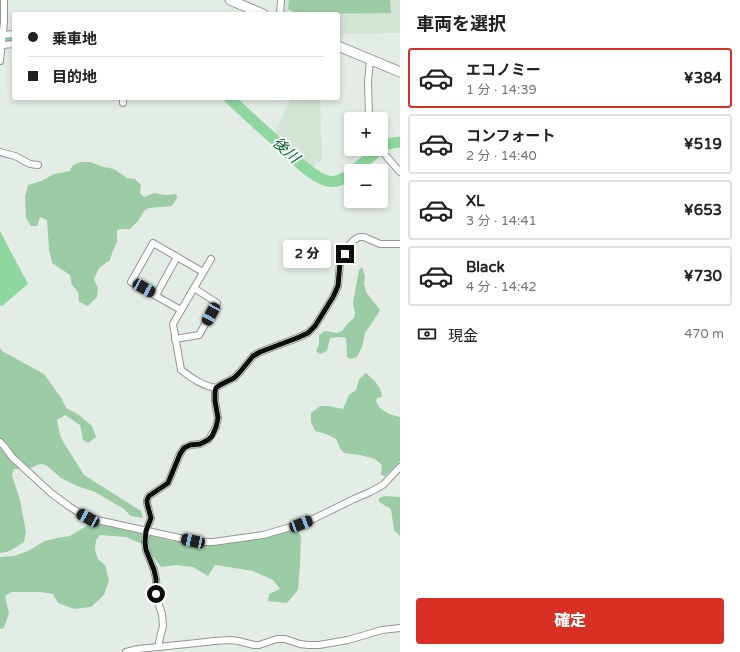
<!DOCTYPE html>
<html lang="ja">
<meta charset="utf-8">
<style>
body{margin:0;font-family:"Varela Round","Noto Sans JP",sans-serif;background:#f2f2f2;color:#202124;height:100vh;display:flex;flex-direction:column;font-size:15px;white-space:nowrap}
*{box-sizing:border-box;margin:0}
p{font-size:13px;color:#757577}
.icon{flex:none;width:22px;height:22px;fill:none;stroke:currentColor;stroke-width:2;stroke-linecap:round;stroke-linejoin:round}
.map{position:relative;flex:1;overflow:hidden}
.details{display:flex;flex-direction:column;background:#fff;width:340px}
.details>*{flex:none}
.banner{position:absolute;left:12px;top:12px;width:328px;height:88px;border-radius:4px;box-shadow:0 2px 6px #0003;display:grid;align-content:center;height:88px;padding:0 16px;background:#fff}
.tools{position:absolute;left:344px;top:112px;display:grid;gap:8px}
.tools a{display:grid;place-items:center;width:44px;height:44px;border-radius:4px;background:#fff;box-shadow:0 2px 6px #0003;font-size:20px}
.end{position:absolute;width:18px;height:18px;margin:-9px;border:5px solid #0c0f0c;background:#fff;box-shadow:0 0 0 2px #fff}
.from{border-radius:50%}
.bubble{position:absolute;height:28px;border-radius:4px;background:#fff;box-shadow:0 2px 6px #0003;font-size:13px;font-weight:800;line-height:28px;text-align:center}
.car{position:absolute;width:12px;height:24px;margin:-12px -6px;border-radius:5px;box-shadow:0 0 3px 1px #0007;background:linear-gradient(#222 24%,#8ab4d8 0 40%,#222 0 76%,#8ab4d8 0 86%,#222 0)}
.banner b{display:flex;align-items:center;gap:14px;height:38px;font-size:15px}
.banner b+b{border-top:1px solid #e0e0e0}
.banner i{width:10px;height:10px;background:#202124}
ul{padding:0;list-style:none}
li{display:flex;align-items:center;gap:12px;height:60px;margin:0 8px 6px;padding:0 8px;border:2px solid #e0e0e0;border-radius:4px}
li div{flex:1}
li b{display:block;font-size:15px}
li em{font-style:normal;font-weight:800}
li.current{border-color:#d93025}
li>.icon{width:36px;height:36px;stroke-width:1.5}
h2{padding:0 16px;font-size:18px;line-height:48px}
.pay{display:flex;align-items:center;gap:10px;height:44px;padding:0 16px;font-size:15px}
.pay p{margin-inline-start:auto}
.button{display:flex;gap:8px;margin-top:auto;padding:8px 16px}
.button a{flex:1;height:46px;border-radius:4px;background:#d93025;color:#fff;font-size:16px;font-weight:800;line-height:46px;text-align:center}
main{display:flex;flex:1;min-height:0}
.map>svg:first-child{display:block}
</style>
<main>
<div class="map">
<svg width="400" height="652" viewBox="0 0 400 652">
<rect width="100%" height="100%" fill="#e4ede5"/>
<g fill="#d3e3d6">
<path d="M 285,0 L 400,0 L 400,33 L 343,34 L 342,41 L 338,39 L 338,14 L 287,14 L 284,8 Z"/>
<path d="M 291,98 L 320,98 L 322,161 L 316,162 L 313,169 L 275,132 Z"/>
</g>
<g fill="#9ccca6">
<path d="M 289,0 L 390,0 L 391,13 L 298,14 L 288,9 Z"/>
<path d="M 81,162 L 90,162 L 104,167 L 114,169 L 127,178 L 135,179 L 141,185 L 140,193 L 144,197 L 154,193 L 165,195 L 176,194 L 177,198 L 172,206 L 149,208 L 144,211 L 138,221 L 130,229 L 122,229 L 117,230 L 117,242 L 112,253 L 110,260 L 99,268 L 94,279 L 98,289 L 97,297 L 88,306 L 79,302 L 78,292 L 72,285 L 70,275 L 52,263 L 49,249 L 47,220 L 40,217 L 37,226 L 31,226 L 26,218 L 25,197 L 28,185 L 41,181 L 54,174 L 70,171 L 73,165 Z"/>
<path d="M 362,267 L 365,276 L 364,283 L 366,292 L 380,310 L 378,314 L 365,333 L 362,347 L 357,357 L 351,359 L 347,357 L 346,338 L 339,337 L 330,338 L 327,351 L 320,354 L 316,351 L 319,344 L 319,335 L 325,331 L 337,333 L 342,331 L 347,324 L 354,318 L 355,313 L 353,303 L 359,270 Z"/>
<path d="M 0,348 L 2,351 L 44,374 L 62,399 L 66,408 L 79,415 L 92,426 L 96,437 L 88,443 L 83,440 L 80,425 L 65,415 L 57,420 L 60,435 L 64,443 L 84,475 L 141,511 L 143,518 L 131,516 L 124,509 L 95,492 L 77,486 L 61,478 L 46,465 L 40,464 L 28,469 L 14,469 L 12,475 L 20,500 L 26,532 L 24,542 L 10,551 L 1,553 L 0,552 Z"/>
<path d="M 366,373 C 373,380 382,386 382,397 L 377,398 L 376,401 L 379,407 L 389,414 L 400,417 L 400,461 L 385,476 L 381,475 L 382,465 L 375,459 L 360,455 L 344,453 L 340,448 L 336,439 L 326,434 L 315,431 L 311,422 L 311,413 L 320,406 L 328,406 L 343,409 L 349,395 L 356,390 L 359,379 Z"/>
<path d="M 385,496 L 400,497 L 400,536 L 394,530 L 391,509 L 379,502 L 379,498 Z"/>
<path d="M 91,523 L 129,530 L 172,541 L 215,545 L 248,539 L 295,529 L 301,536 L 300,565 L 298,590 L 287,603 L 268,601 L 269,594 L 280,589 L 273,580 L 253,571 L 215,565 L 208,576 L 193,567 L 176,565 L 161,567 L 145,545 L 126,537 L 100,535 L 96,540 L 95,550 L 98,559 L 105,565 L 109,580 L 104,595 L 91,607 L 74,609 L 58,603 L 53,594 L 41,592 L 11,592 L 5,596 L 9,613 L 4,628 L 0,629 L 0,557 L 3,557 L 14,556 L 28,551 L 45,541 L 57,538 L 70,536 Z"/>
</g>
<path fill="#8ed89f" d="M 0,231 L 28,284 L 2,306 L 0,305 Z"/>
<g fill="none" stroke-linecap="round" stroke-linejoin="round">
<g stroke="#8ed89f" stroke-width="11">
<path d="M 0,39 L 14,38"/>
<path d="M 229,98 C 244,112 259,126 275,140 C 287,152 312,178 328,181 C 336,183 345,178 351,173"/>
<path d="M 381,148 C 387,143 393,143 400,142"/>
<path d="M 353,171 L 380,149"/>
</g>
<g stroke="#909891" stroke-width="8">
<g id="minor">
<path d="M 280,14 L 281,0"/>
<path d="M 0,35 L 14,34"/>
<path d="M 2,45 L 14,44"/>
<path d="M 0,61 L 4,22 L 4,0"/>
<path d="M 123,98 L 123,103"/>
<path d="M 369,119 L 368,82 L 370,59"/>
<path d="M 380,149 L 400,172"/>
<path d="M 0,152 L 15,156 L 30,164 L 38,165"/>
<path d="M 211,259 L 173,324 L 181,370 C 192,378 202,386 216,388"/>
<path d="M 156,295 L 177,257"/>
<path d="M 181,310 L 131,282 L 153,243 L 203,272"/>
<path d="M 175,339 L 199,335 L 217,303 L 194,288"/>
<path d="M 0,442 L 4,446 L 12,457 L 51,493 L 70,507 L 88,518 L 193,541 L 203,542 L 213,542 L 263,535 L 301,524 L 313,519 L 354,499 L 370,492 L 383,485 L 400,467"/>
<path d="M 159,647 L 159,642 L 163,626 L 162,614 L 157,599 L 156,579 L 154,570 L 146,550 L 145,542 L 146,531 L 151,518 L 147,503 L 147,500 L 149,496 L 168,483 L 180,454 L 184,448 L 190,445 L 200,444 L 208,440 L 211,436 L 216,427 L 218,418 L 215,401 L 215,392 L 216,388 L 220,385 L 234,378 L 240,372 L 253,356 L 260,352 L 297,338 L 308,333 L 315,326 L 333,297 L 338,286 L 340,263 L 349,245 L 354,240 L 359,237 L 364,237 L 380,244 L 400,244"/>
<path d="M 126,652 L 138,649 L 197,643 L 214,641 L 231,640 L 238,641 L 254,645 L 259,645 L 277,639 L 285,639 L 300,644 L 308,645 L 319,645 L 348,640 L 382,630 L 400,628"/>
</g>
</g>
<g stroke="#909891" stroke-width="11">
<g id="secondary">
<path d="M 230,0 L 263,14"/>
<path d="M 338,46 L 400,72"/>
</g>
</g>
<use href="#minor" stroke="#fff" stroke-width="6"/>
<use href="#secondary" stroke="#fff" stroke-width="9"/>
</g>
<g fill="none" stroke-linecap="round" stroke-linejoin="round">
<path stroke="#0c0f0c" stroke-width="5" d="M 156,594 L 156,579 L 154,570 L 146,550 L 145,542 L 146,531 L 151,518 L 147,503 L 147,500 L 149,496 L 168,483 L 180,454 L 184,448 L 190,445 L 200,444 L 208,440 L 212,436 L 216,427 L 218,418 L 215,401 L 215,392 L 216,388 L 220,385 L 234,378 L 240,372 L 253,356 L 260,352 L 297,338 L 308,333 L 315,326 L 333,297 L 338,286 L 340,263 L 345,254"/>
</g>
<g text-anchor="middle" stroke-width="4" stroke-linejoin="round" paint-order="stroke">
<g font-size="15" font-style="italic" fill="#075f2c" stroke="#f1faf3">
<text transform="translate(286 150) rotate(42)" y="5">後川</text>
</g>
</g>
</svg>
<div class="tools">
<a>+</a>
<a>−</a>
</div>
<i class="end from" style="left:156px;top:594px"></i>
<i class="end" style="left:345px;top:254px"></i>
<div class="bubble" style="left:283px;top:240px;width:48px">2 分</div>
<i class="car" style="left:144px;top:288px;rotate:119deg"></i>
<i class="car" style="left:211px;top:314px;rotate:208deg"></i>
<i class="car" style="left:88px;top:518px;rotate:299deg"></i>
<i class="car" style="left:301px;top:524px;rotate:69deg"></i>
<i class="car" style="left:193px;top:541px;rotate:282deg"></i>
<div class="banner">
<b><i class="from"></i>乗車地</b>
<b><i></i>目的地</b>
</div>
</div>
<section class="details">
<h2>車両を選択</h2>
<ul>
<li class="current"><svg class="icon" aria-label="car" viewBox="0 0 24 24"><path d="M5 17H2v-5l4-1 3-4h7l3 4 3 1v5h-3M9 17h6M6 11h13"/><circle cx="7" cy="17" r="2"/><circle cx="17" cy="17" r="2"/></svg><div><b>エコノミー</b><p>1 分 · 14:39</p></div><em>¥384</em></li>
<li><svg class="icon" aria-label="car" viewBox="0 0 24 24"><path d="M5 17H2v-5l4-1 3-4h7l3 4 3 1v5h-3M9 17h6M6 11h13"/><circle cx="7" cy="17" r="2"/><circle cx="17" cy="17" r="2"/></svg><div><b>コンフォート</b><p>2 分 · 14:40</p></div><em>¥519</em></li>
<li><svg class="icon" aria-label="car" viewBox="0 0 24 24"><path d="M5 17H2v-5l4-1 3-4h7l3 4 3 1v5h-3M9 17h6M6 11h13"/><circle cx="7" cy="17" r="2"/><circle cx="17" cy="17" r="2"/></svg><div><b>XL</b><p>3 分 · 14:41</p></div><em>¥653</em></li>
<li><svg class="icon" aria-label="car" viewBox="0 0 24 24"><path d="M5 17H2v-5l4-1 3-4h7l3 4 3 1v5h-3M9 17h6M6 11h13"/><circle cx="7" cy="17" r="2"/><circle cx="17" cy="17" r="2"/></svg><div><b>Black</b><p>4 分 · 14:42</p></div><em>¥730</em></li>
</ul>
<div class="pay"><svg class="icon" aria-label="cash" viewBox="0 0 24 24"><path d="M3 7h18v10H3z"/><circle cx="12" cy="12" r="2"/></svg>現金<p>470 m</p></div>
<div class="button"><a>確定</a></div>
</section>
</main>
